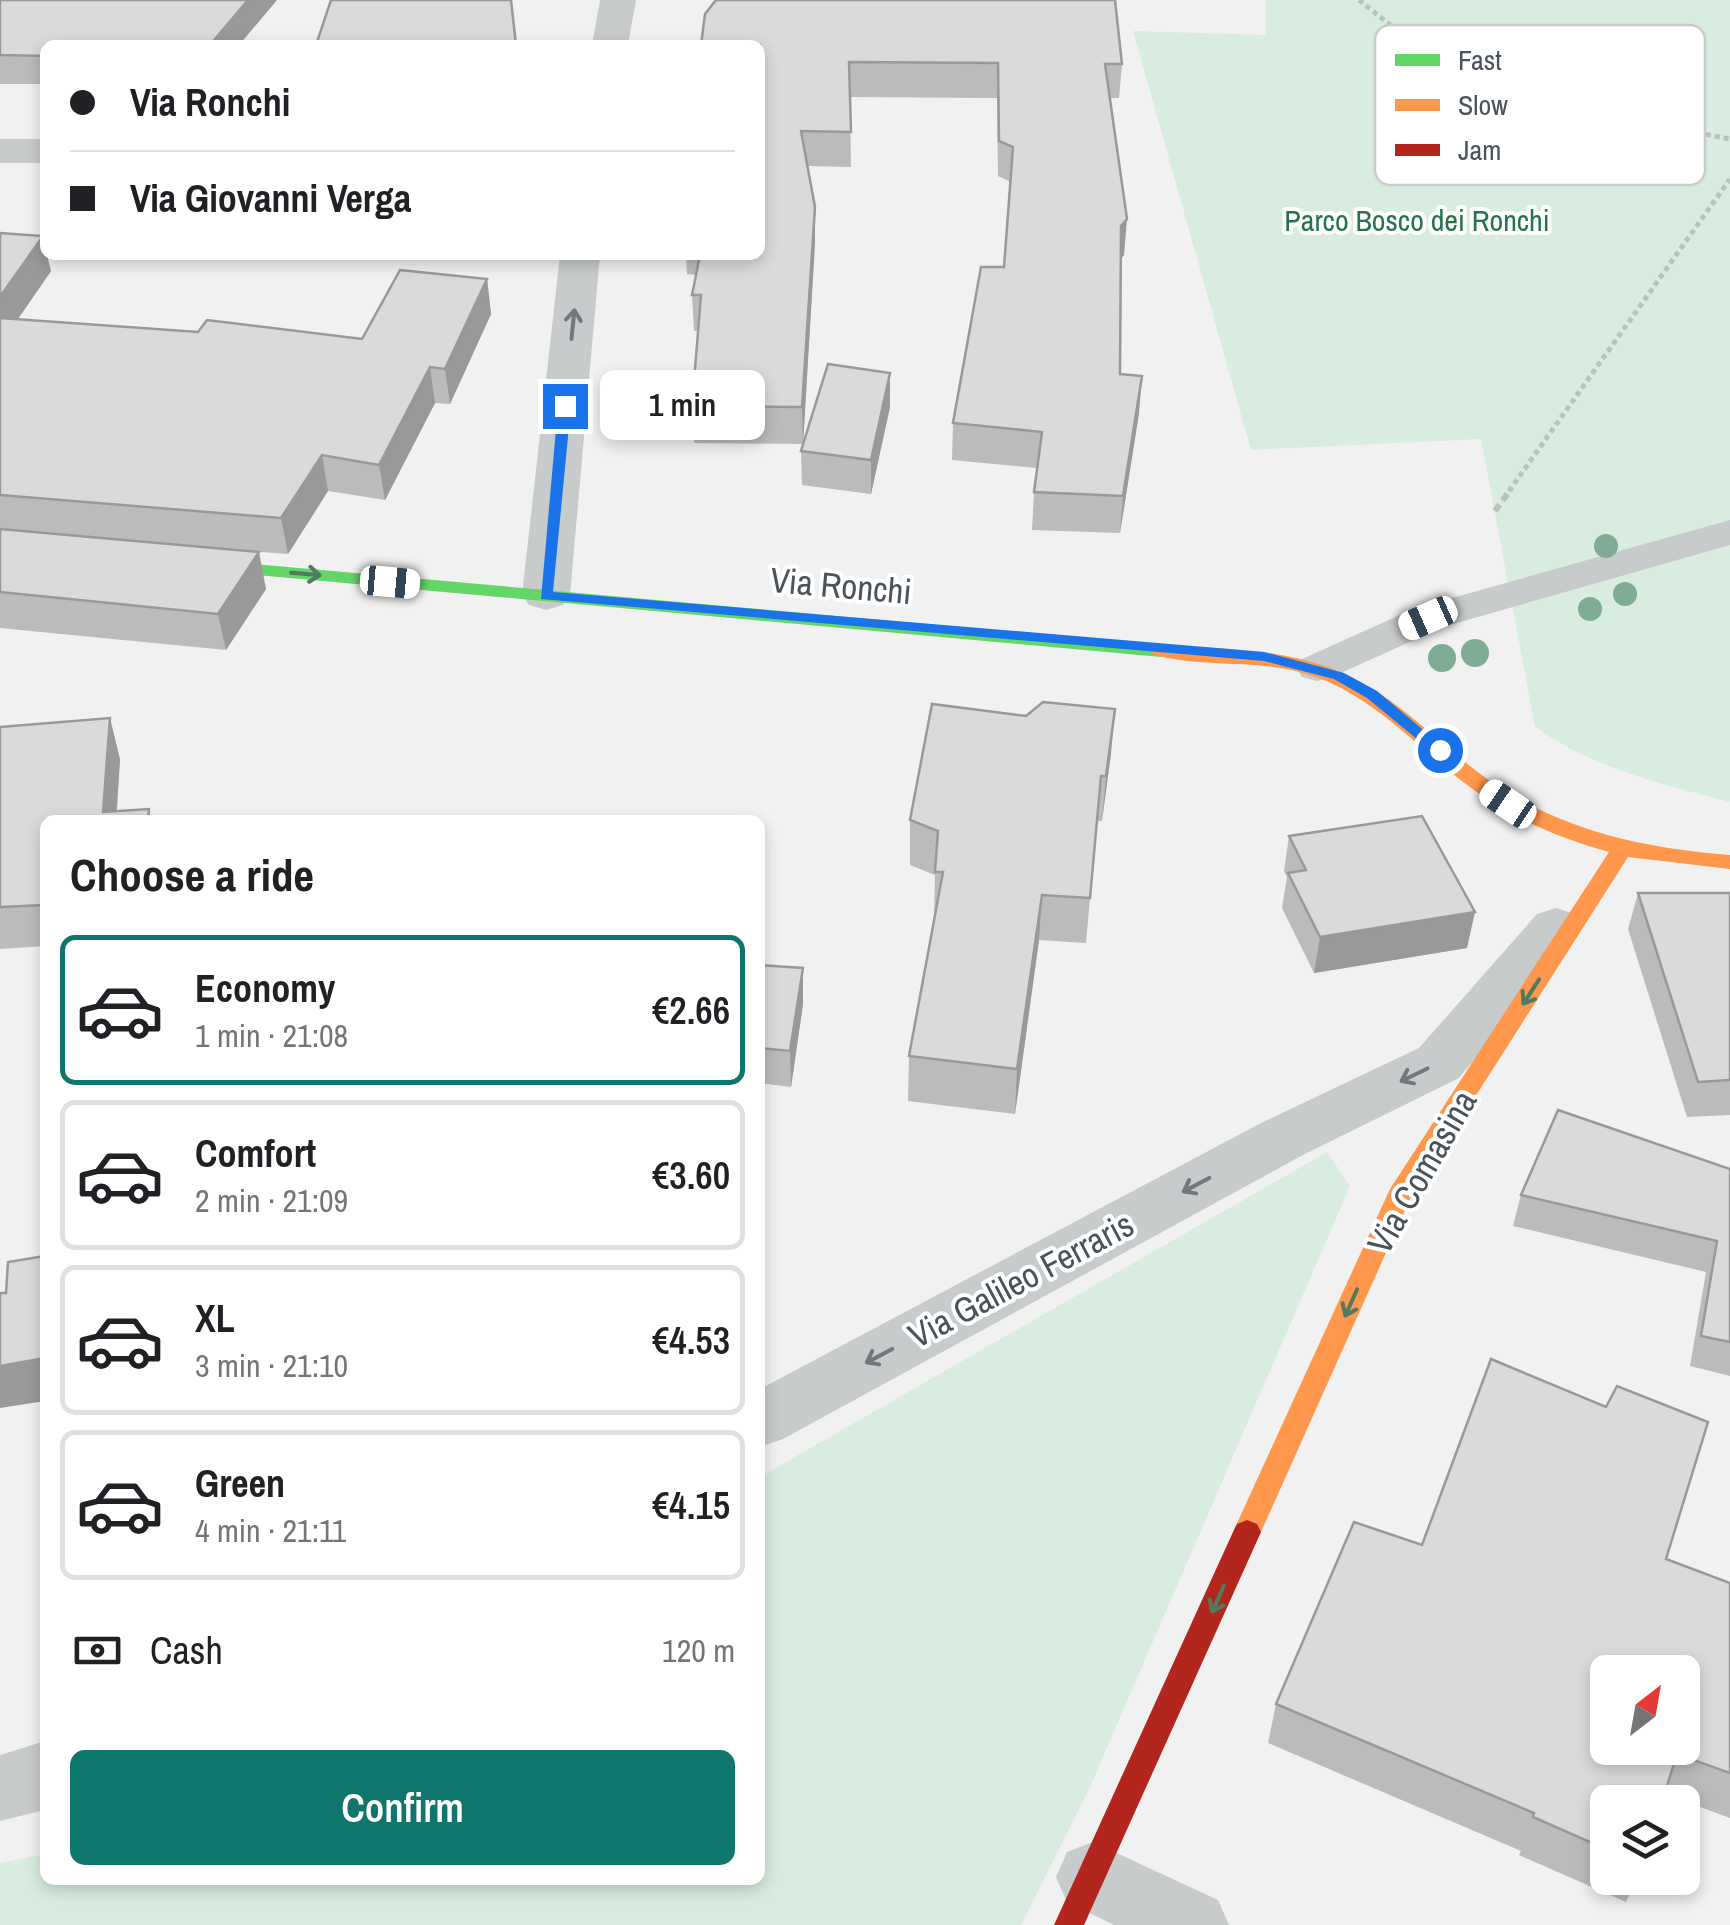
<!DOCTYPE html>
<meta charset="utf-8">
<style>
body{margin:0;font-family:"Archivo Narrow",sans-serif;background:#f6f6f6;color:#202124;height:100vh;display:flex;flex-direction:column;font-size:38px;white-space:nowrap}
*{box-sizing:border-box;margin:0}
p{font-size:32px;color:#757577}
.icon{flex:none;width:55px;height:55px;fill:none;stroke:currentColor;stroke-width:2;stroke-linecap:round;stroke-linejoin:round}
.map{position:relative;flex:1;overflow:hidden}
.drawer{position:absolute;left:40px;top:815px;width:725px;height:1070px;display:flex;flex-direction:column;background:#fff;border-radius:15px;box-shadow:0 5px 15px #0003}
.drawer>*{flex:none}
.top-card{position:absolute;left:40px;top:40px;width:725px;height:220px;border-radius:15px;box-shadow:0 5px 15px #0003;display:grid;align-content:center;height:220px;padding:0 30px;background:#fff}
.needle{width:65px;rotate:31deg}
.controls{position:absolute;left:1590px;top:1655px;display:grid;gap:20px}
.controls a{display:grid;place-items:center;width:110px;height:110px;border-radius:15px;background:#fff;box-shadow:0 5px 15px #0003;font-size:50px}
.end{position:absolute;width:45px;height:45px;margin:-22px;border:12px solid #1a73e8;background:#fff;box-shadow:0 0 0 5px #fff}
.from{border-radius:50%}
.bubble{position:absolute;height:70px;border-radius:15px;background:#fff;box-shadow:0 5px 15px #0003;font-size:32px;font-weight:600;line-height:70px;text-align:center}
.car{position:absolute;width:30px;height:60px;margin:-30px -15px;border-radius:12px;box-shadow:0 0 8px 2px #0007;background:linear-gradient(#fff 24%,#345 0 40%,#fff 0 76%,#345 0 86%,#fff 0)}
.top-card b{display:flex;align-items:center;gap:35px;height:95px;font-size:38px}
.top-card b+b{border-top:2px solid #e0e0e0}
.top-card i{width:25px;height:25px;background:#202124}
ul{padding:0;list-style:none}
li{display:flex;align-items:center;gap:30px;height:150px;margin:0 20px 15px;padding:0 10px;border:5px solid #e0e0e0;border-radius:15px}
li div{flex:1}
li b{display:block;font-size:38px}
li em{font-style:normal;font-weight:600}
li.on{border-color:#0f766e}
li>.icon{width:90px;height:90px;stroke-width:1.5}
h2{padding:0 30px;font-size:45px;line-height:120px}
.pay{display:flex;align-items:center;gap:25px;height:110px;padding:0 30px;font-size:38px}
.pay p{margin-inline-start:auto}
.button{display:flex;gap:20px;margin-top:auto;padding:20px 30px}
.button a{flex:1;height:115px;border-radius:15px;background:#0f766e;color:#fff;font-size:40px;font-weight:600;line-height:115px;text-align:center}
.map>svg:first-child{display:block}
</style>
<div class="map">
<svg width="1730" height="1925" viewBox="0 0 1730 1925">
<rect width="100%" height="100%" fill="#f1f1f1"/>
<g fill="#d8eddf">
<path d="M 1266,0 L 1730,0 L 1730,802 C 1661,784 1595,769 1535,727 L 1481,439 L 1251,450 L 1133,31 L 1266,35 Z"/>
<path d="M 1327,1152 L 1350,1186 L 1090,1787 L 1021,1925 L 0,1925 L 0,1863 L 45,1854 L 45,1880 L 760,1880 L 760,1477 Z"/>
</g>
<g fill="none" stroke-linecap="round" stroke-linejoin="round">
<g stroke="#b8c2bf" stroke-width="5" stroke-dasharray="5 4" stroke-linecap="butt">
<path d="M 1359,0 L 1424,52 L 1451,67 L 1662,126 L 1730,139"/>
<path d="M 1509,491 L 1730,179"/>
</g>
<path stroke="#b8c2bf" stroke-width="6" stroke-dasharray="8 5" stroke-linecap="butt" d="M 1495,511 L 1511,489"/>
<path fill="#c8cbcc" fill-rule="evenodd" d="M 1730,520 L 1730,545 L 1443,627 L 1332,677 L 1317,681 L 1302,677 L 1296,668 L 1302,659 L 1413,609 Z"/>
<g fill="#c8cbcc" fill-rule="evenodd">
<path d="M 600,0 L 636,0 L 628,45 L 592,45 Z"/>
<rect x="0" y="139" width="45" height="24"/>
<path d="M 560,255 L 600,255 L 570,595 L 563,605 L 546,610 L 529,605 L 522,595 Z"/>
<path d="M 1556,908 L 1575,914 L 1583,927 L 1459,1078 L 1303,1155 L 783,1439 L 760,1447 L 760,1389 L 1261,1123 L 1419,1048 L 1537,914 Z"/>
<path d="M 45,1741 L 45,1810 L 0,1821 L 0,1755 Z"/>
<path d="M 1093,1842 L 1218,1900 L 1229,1925 L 1114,1925 L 1067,1902 L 1056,1877 L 1067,1852 Z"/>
</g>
<path fill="#63d668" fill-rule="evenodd" d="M 187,558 L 1161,645 L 1171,651 L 1161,657 L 180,568 L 180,560 Z"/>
<path fill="#ff974d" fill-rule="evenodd" d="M 1161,645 C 1224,649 1289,648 1347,675 C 1396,698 1433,737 1475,770 C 1550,828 1637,848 1730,855 L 1730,869 L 1628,857 L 1410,1199 L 1261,1532 L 1257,1540 L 1247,1544 L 1237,1540 L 1233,1532 L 1390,1189 L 1609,852 C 1554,837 1503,814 1458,778 C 1418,746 1382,708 1335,685 C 1271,654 1216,671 1154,655 L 1151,651 Z"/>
<path fill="#b3261e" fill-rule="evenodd" d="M 1247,1520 L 1257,1524 L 1261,1532 L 1084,1925 L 1054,1925 L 1233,1532 L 1237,1524 Z"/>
</g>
<g fill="#7fac95">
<circle cx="1606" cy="546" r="12"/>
<circle cx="1625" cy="594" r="12"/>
<circle cx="1590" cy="609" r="12"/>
<circle cx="1475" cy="653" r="14"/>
<circle cx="1442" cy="658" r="14"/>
</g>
<g fill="#bbbbbc">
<path d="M 0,0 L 277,0 L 239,45 L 45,45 L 45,84 L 0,84 Z"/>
<path d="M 760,45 L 1122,64 L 1119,98 L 1110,98 L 1124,255 L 1121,259 L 1120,374 L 1139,413 L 1120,533 L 1032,530 L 1034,492 L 1037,468 L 952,460 L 953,423 L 1004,267 L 1011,182 L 998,176 L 997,98 L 850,97 L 851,167 L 807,166 L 815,243 L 803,444 L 694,443 L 692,406 L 698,331 L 694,331 L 692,295 L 696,275 L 687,274 L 686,255 L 760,255 Z"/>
<path d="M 0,233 L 43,236 L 45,255 L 51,271 L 18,319 L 198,332 L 362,339 L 487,279 L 491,314 L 450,404 L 435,403 L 385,500 L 328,491 L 288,554 L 195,547 L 266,589 L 226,650 L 0,628 Z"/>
<path d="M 890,373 L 890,407 L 871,494 L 802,485 L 801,451 Z"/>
<path d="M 0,727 L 120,759 L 117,811 L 149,809 L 151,820 L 45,820 L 45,946 L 0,949 Z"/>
<path d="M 1111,753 L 1102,821 L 1097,821 L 1086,943 L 1039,940 L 1015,1114 L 908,1101 L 909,1056 L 934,917 L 935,875 L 910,865 L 910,820 Z"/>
<path d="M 1289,836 L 1467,948 L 1314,973 L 1282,908 L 1287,877 L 1284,871 Z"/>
<path d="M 1638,893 L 1730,893 L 1730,1115 L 1687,1117 L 1628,929 Z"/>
<path d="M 760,965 L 803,1004 L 791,1087 L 760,1083 Z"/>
<path d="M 1730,1169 L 1730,1376 L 1690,1366 L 1706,1272 L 1513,1226 L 1521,1195 Z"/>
<path d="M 760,1245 L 763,1284 L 760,1284 Z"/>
<path d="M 1422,1545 L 1666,1559 L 1730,1583 L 1730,1818 L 1665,1794 L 1608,1802 L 1608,1878 L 1637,1878 L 1626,1902 L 1519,1855 L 1521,1851 L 1268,1743 L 1276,1704 Z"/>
</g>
<g fill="#999">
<path d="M 248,0 L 277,0 L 239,45 L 210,45 Z"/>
<path d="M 815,207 L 815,243 L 803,444 L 802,407 Z"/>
<path d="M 1127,219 L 1124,255 L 1118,262 L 1121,226 Z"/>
<path d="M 43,236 L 45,255 L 47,255 L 51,271 L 0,345 L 0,297 Z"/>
<path d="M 487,279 L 491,314 L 450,404 L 445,369 Z"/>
<path d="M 430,367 L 435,403 L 385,500 L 379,465 Z"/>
<path d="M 890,373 L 890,407 L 871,494 L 871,460 Z"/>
<path d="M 1142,376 L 1139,413 L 1120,533 L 1123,496 Z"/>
<path d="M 322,455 L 328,491 L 288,554 L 281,518 Z"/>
<path d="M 259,552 L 266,589 L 226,650 L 218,614 Z"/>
<path d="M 1115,709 L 1111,753 L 1102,821 L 1106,776 Z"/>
<path d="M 110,718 L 120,759 L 116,820 L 103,812 Z"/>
<path d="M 1042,895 L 1039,940 L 1015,1114 L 1017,1069 Z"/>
<path d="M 1475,912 L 1467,948 L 1314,973 L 1320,937 Z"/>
<path d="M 803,968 L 803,1004 L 791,1087 L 790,1051 Z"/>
<path d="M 45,1358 L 45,1401 L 0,1408 L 0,1366 Z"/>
</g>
<g fill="#dadadb" stroke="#999" stroke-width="2.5" fill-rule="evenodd">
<path d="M 0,0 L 248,0 L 210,45 L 45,45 L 45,56 L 0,55 Z"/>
<path d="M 331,0 L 511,0 L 516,45 L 316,45 Z"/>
<path d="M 716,0 L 1115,0 L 1122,64 L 1105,64 L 1127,219 L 1121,226 L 1120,374 L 1142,376 L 1123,496 L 1034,492 L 1042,432 L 953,423 L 981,267 L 1004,267 L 1013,147 L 999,141 L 998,63 L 849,62 L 851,132 L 801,131 L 815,207 L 802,407 L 692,406 L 701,295 L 692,295 L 700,255 L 760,255 L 760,45 L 701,45 L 705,14 Z"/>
<path d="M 0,233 L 43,236 L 0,297 Z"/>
<path d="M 400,270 L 487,279 L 445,369 L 430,367 L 379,465 L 322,455 L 281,518 L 0,495 L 0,318 L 198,332 L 207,320 L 362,339 Z"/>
<path d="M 828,364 L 890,373 L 871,460 L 801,451 Z"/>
<path d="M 0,529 L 259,552 L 218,614 L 0,592 Z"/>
<path d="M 1043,702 L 1115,709 L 1106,776 L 1101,776 L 1090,898 L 1042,895 L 1017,1069 L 909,1056 L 943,872 L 935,872 L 938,831 L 910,820 L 932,704 L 1026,716 Z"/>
<path d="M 110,718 L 103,812 L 149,809 L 148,820 L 45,820 L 45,905 L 0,907 L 0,727 Z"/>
<path d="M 1422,816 L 1475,912 L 1320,937 L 1288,873 L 1306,870 L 1289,836 Z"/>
<path d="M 1638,893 L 1730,893 L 1730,1080 L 1698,1082 Z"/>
<path d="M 760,965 L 803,968 L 790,1051 L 760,1048 Z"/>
<path d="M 1558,1110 L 1730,1169 L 1730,1342 L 1701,1336 L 1717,1241 L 1521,1195 Z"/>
<path d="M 45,1256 L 45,1358 L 0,1366 L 0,1293 L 6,1293 L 8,1262 Z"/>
<path d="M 1491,1359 L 1606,1407 L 1617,1386 L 1708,1422 L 1666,1559 L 1730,1583 L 1730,1773 L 1677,1754 L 1662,1802 L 1608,1802 L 1608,1850 L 1533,1817 L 1534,1813 L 1276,1704 L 1354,1522 L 1422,1545 ZM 1608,1672 L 1682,1672 L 1682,1748 L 1608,1748 Z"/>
</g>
<defs><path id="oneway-shaft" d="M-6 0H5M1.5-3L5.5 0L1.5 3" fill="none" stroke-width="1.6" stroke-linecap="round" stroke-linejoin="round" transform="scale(2.5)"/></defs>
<g stroke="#70777d">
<use href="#oneway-shaft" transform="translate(573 324) rotate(-84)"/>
<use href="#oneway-shaft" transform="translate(1414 1075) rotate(154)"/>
<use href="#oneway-shaft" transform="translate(1196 1185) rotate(152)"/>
<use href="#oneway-shaft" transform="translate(879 1356) rotate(152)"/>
</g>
<g stroke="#527a5f">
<use href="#oneway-shaft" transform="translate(306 574) rotate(5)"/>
<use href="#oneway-shaft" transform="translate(1531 992) rotate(123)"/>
<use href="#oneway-shaft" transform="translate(1351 1303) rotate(114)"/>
<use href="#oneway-shaft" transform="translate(1218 1599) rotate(114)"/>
</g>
<path fill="#1a73e8" d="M 565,402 L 571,406 L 553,592 L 1264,652 L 1344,673 L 1377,691 L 1447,750 L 1434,753 L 1367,698 L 1334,679 L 1264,661 L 541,599 L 558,406 Z"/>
<g text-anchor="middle" stroke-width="8" stroke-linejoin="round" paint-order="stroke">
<g font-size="30" fill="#227449" stroke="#fff">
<text x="1417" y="231">Parco Bosco dei Ronchi</text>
</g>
<g font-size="35" fill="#4a535b" stroke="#fff">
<text transform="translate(841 586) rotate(5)" y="12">Via Ronchi</text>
<text transform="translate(1422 1172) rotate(-60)" y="12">Via Comasina</text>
<text transform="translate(1021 1280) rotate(-28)" y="12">Via Galileo Ferraris</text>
</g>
</g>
<rect x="1375" y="25" width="330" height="160" rx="15" fill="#fff" stroke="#c9cbce" stroke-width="2.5"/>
<rect x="1395" y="54" width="45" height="12" fill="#63d668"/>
<rect x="1395" y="99" width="45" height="12" fill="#ff974d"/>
<rect x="1395" y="144" width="45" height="12" fill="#b3261e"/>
<g font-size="28" fill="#4a535b">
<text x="1458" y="70">Fast</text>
<text x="1458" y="115">Slow</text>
<text x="1458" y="160">Jam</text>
</g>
</svg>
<div class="controls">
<a><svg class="needle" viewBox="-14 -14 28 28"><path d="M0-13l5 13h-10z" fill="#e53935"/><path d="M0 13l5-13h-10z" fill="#757577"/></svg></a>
<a><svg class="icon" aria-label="layers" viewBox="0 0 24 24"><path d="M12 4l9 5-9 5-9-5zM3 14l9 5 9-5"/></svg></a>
</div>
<i class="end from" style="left:1440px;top:750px"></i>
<i class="end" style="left:565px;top:406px"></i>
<div class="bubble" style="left:600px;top:370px;width:165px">1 min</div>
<i class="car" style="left:390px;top:582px;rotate:95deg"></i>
<i class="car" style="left:1428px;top:618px;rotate:246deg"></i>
<i class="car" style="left:1508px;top:804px;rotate:304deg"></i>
<div class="top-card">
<b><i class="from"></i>Via Ronchi</b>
<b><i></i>Via Giovanni Verga</b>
</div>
<section class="drawer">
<h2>Choose a ride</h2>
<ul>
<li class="on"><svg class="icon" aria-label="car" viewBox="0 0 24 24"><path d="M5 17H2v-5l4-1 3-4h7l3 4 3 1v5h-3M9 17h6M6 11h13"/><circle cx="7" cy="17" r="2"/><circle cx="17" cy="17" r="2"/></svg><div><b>Economy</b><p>1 min · 21:08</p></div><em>€2.66</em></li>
<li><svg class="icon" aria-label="car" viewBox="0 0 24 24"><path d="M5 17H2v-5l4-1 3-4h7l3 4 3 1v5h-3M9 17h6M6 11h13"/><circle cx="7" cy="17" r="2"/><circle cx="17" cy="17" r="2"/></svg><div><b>Comfort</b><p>2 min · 21:09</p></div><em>€3.60</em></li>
<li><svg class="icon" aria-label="car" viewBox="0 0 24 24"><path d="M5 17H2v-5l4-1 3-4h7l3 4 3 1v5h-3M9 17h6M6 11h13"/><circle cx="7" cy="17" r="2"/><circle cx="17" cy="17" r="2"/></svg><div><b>XL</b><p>3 min · 21:10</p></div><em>€4.53</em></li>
<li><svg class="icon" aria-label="car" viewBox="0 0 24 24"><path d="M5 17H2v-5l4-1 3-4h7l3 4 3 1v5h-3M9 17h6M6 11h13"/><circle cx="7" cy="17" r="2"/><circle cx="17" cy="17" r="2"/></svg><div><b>Green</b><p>4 min · 21:11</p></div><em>€4.15</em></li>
</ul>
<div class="pay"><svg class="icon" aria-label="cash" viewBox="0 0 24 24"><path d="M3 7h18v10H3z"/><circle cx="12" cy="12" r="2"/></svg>Cash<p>120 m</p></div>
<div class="button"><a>Confirm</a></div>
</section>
</div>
